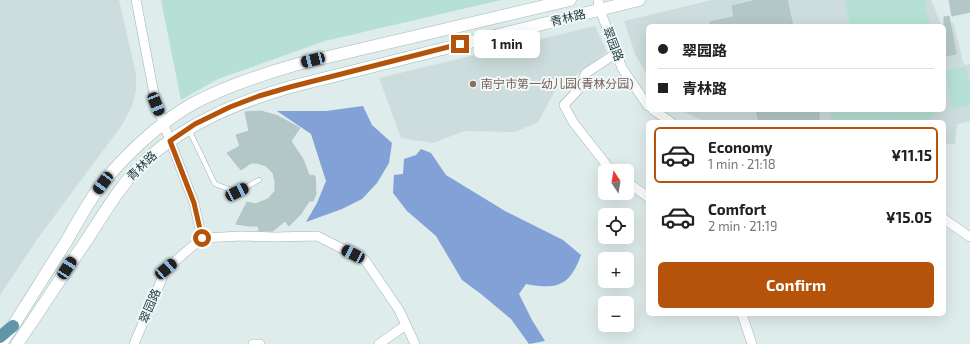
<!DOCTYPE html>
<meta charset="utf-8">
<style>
body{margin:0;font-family:"Exo 2","Noto Sans SC",sans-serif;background:#f6f6f6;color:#202124;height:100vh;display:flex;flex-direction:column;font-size:15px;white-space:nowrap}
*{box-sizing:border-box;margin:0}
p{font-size:13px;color:#757577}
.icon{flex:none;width:22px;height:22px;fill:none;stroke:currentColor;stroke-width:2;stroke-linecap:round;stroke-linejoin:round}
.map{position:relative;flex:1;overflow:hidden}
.details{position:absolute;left:646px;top:120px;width:300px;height:196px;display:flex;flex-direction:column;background:#fff;border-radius:6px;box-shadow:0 4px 16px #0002}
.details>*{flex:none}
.hud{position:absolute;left:646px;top:24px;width:300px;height:88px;border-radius:6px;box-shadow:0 4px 16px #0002;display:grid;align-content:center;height:88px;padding:0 12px;background:#fff}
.needle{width:26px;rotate:348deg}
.buttons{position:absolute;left:598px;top:164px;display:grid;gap:8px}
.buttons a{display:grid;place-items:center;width:36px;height:36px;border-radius:6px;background:#fff;box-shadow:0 4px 16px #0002;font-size:20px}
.end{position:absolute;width:18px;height:18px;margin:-9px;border:5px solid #b45309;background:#fff;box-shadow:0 0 0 2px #fff}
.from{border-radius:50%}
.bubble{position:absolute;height:28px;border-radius:6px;background:#fff;box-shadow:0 4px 16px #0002;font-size:13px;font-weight:700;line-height:28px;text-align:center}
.car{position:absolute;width:12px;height:24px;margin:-12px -6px;border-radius:5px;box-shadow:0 0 3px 1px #0007;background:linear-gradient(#222 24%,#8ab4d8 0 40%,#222 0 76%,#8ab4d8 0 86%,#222 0)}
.hud b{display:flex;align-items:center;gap:14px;height:38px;font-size:15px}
.hud b+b{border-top:1px solid #e0e0e0}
.hud i{width:10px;height:10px;background:#202124}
ul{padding:7px 0 0;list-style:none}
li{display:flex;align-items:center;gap:12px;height:56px;margin:0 8px 6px;padding:0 4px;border:2px solid transparent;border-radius:6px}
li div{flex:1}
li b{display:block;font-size:15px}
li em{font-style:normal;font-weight:700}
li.on{border-color:#b45309}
li>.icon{width:36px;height:36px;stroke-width:1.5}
.action{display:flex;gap:8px;margin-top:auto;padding:8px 12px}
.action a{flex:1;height:46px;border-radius:6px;background:#b45309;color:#fff;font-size:16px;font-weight:700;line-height:46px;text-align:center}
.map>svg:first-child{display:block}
</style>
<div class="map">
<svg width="970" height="344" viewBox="0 0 970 344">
<rect width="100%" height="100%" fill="#dfecec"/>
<g fill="#cddcdc">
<path d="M 0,0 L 119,0 L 136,74 L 136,91 L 132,106 L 122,125 L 38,238 L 0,295 Z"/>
<path d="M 712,0 L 931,0 L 941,24 L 953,22 L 964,65 L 970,64 L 970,121 L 957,124 L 955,144 L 944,144 L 944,122 L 706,122 L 680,110 L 944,110 L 944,26 L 648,26 L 648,76 L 635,54 L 624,21 Z"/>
<path d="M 595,26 L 607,52 L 555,91 L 538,122 L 515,132 L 464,131 L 433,143 L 401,138 L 379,78 Z"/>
</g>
<g fill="#b6e0d5">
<path d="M 161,0 L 501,0 L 325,41 L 218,79 L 181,100 Z"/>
<path d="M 845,0 L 925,0 L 930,26 L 850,26 Z"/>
<path d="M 966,67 L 970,84 L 970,105 L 953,109 L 945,71 Z"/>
<path d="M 830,110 L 937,110 L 933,116 L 924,122 L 883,122 L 880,119 L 880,122 L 832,122 Z"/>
</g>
<g fill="#82a1d7">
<path d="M 363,106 L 372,125 L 392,143 L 389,163 L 377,183 L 362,199 L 342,209 L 306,222 L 317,203 L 326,181 L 311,134 L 277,111 L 326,111 Z"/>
<path d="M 421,149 L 431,153 L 446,175 L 505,211 L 563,240 L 581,255 C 570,286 557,290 526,284 L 519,294 L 532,320 L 545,341 L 529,344 L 511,319 L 481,294 L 462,280 L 436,236 L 407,211 L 393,193 L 394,175 L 403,174 L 404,159 L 416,155 Z"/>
</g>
<g fill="#b4c7c7" stroke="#b1c5c6">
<path d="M 757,0 L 787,0 L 793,26 L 711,26 L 710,22 L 734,17 L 732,6 Z"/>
<path d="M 949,0 L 970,0 L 970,12 L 952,16 Z"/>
<path d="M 949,16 L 956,54 L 944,56 L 944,17 Z"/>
<path d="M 756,110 L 819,110 L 819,122 L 759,122 Z"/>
<path d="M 261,111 L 278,116 L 300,128 L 291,141 L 303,159 L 309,175 L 315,176 L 316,194 L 313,201 L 309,201 L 301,214 L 289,226 L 285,221 L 273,231 L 259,231 L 258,226 L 250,226 L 236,224 L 247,202 L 255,204 L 268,199 L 275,191 L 275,181 L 273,173 L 266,166 L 257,163 L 251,163 L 241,170 L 227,153 L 240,146 L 236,135 L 249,131 L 245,112 Z"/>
</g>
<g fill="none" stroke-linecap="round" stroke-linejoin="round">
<g stroke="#a2b2b4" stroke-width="5.5">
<path id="lane" d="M 189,130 L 215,184 L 237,192 L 259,180"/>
</g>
<g stroke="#a2b2b4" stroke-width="10">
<g id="street">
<path d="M 598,0 L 600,10 L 622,68 L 648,106"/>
<path d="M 653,110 L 671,122"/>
<path d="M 613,171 L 609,168 L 573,122 L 564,105 L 578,90 L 586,73 L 617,53"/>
<path d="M 627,182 L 648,197"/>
<path d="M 944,219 L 970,237"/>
<path d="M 202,238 L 242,236 L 274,237 L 317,236 L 365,260 L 399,310 L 415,344"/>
<path d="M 742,314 L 752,344"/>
<path d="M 134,344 L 166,269 L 202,238 L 194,203 L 156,104 L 136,0"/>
<path d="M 253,344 L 260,344"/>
<path d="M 379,344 L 406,325"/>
</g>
</g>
<g stroke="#a0b8bc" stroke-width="13">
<g id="secondary">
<path d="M 1,344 C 23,311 44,276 66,242 C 75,226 84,210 94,195 C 117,162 158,123 194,103 C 227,86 263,74 298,64 L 570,0"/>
<path d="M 17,344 C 41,309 64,273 88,238 C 106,210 123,181 148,158 C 189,122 239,102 290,87 L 639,0"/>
</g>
</g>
<g stroke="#c0c7c9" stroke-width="13">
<path id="primary" d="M 0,337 L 13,326"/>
</g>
<use href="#lane" stroke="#fff" stroke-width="4.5"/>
<use href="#street" stroke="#fff" stroke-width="9"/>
<use href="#secondary" stroke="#fff" stroke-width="12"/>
<use href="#primary" stroke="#6096a6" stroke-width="12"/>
</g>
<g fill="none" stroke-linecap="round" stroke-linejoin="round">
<path stroke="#b45309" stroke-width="5" d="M 202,238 L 194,203 L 170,141 L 195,124 L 230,107 L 259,96 L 290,87 L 460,44"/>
</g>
<circle fill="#8d6e63" stroke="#f0f8f8" stroke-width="1.5" cx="473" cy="84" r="4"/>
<g text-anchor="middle" stroke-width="4" stroke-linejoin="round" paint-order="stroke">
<g font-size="12" fill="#1f373e" stroke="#f0f8f8">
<text transform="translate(568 18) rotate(-14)" y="4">青林路</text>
<text transform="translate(613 44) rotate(69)" y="4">翠园路</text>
<text transform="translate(142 166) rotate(-44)" y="4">青林路</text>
<text transform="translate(150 306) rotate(-67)" y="4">翠园路</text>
</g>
<g font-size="12" fill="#785e54" stroke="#f0f8f8" text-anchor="start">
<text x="481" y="88">南宁市第一幼儿园(青林分园)</text>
</g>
</g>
</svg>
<div class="buttons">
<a><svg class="needle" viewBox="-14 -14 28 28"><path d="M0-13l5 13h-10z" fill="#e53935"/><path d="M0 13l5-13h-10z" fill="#757577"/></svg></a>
<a><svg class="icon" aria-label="locate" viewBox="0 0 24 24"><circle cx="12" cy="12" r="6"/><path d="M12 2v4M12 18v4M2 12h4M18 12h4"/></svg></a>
<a>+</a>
<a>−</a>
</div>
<i class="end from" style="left:202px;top:238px"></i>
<i class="end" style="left:460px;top:44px"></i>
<div class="bubble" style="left:474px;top:30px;width:66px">1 min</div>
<i class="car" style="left:313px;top:60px;rotate:256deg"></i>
<i class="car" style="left:156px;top:104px;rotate:158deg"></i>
<i class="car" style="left:103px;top:183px;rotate:217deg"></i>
<i class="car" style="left:237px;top:192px;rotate:63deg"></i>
<i class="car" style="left:353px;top:254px;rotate:297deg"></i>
<i class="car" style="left:67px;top:268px;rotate:33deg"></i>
<i class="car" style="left:166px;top:269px;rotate:49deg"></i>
<div class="hud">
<b><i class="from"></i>翠园路</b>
<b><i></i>青林路</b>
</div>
<section class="details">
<ul>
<li class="on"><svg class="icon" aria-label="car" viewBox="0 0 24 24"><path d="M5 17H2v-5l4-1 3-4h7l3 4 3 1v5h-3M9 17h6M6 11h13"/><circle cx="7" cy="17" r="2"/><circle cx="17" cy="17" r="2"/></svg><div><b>Economy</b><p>1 min · 21:18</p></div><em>¥11.15</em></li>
<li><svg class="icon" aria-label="car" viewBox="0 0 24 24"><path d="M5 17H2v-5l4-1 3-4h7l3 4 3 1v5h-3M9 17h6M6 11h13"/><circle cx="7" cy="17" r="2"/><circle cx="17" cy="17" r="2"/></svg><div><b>Comfort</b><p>2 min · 21:19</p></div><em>¥15.05</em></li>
</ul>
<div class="action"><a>Confirm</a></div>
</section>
</div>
